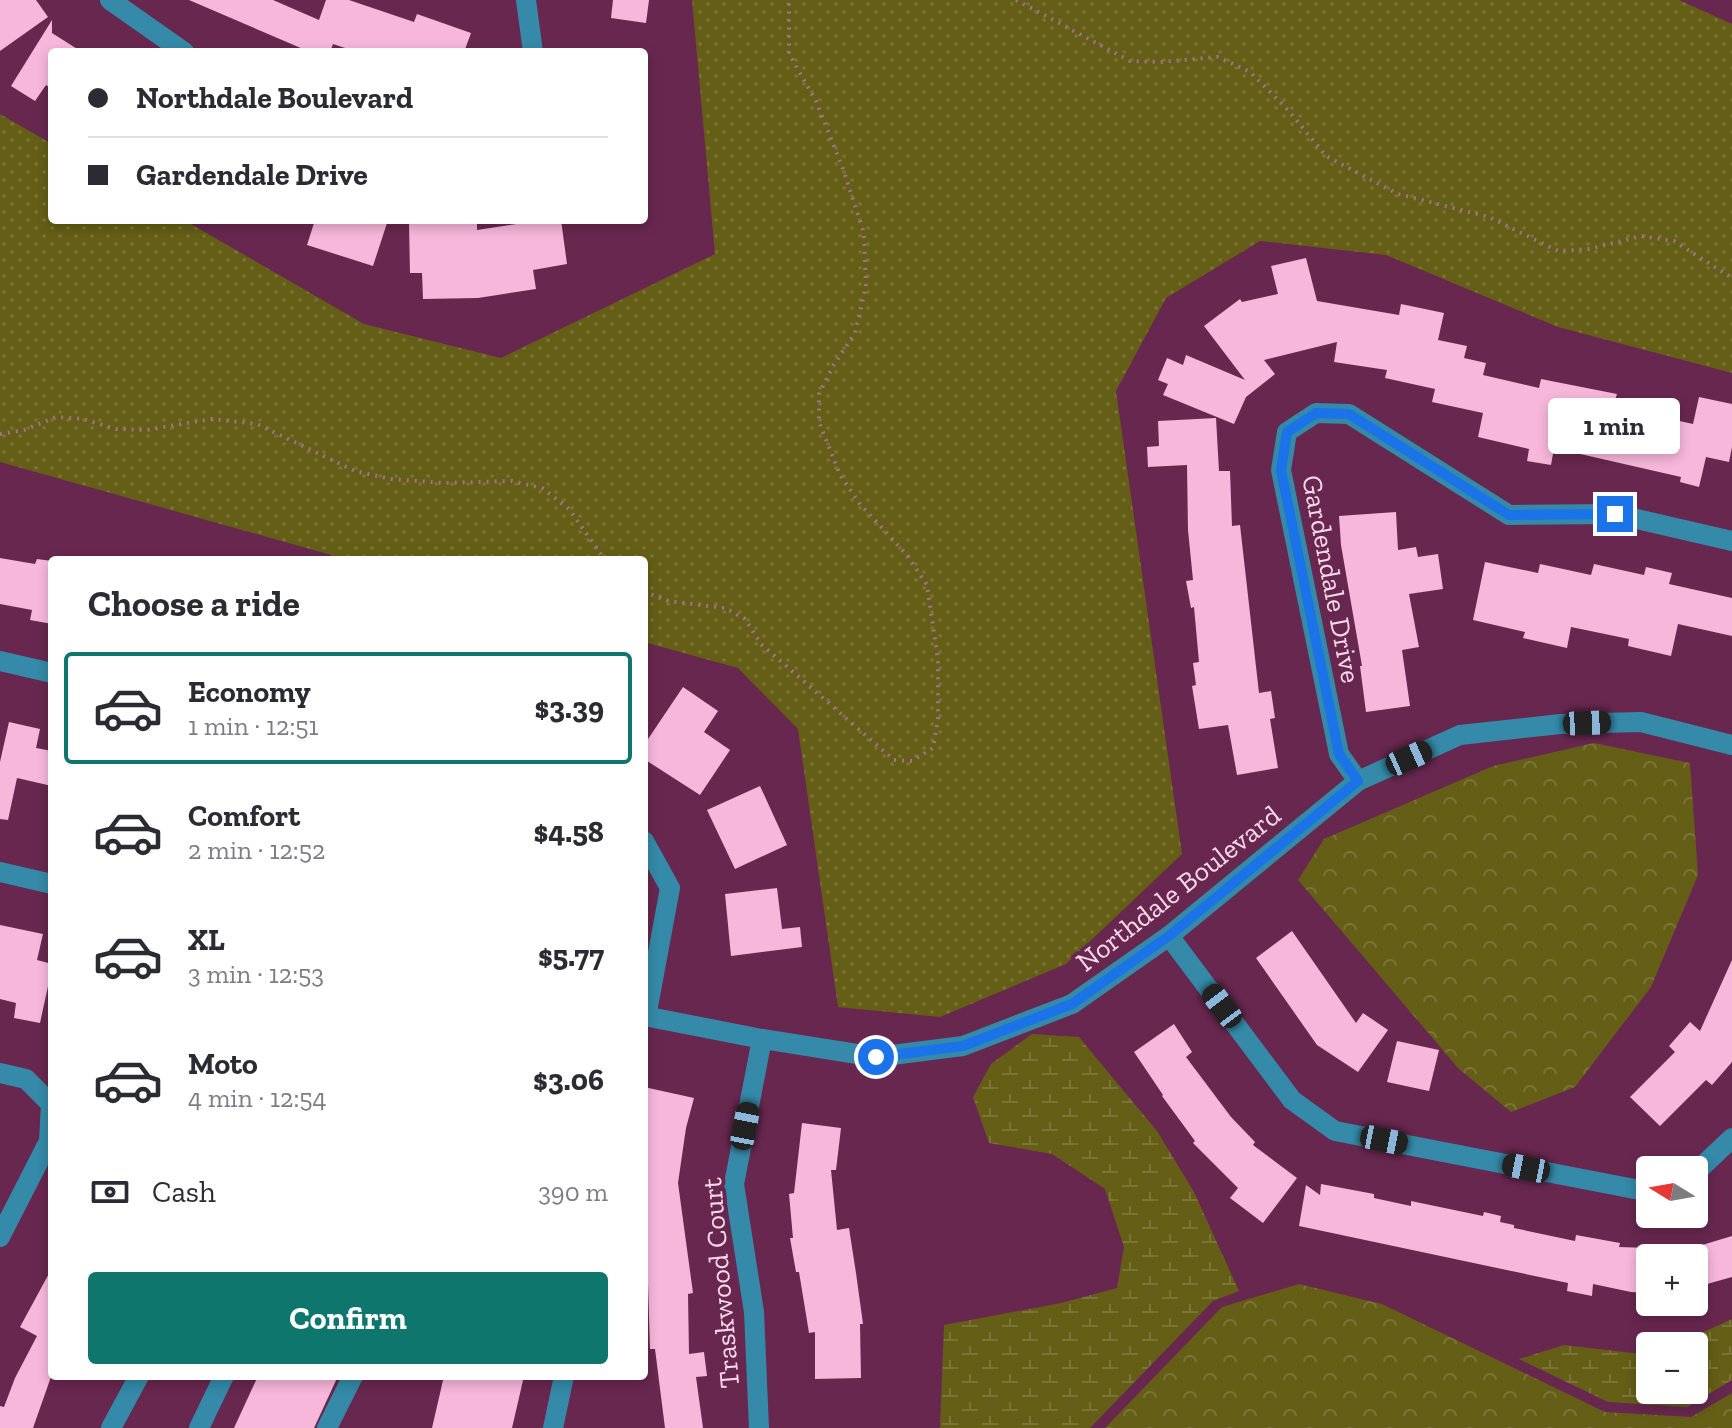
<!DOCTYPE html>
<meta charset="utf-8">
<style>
body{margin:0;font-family:"Zilla Slab",serif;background:#f7f7f7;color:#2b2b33;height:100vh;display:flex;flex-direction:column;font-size:30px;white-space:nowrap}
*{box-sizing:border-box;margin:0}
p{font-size:26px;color:#7c7c81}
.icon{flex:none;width:44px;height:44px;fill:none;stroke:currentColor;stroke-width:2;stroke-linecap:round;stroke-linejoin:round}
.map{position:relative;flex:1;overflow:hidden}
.side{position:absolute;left:48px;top:556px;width:600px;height:824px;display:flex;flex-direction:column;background:#fff;border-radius:8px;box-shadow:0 4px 12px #0003}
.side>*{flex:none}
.guide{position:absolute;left:48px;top:48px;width:600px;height:176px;border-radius:8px;box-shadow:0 4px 12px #0003;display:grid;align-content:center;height:176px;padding:0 40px;background:#fff}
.needle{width:52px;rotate:281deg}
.tools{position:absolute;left:1636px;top:1156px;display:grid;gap:16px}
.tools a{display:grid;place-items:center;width:72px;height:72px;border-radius:8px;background:#fff;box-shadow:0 4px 12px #0003;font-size:40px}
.end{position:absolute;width:36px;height:36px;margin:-18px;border:10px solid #1a73e8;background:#fff;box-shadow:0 0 0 4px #fff}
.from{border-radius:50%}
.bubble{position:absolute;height:56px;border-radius:8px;background:#fff;box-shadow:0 4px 12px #0003;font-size:26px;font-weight:700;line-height:56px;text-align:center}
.car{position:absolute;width:24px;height:48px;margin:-24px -12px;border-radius:10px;box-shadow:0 0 6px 2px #0007;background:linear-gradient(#222 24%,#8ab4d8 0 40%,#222 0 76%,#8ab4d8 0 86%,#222 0)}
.guide b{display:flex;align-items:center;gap:28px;height:76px;font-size:30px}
.guide b+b{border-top:2px solid #e1e1e2}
.guide i{width:20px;height:20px;background:#2b2b33}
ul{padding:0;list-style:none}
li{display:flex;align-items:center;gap:24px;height:112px;margin:0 16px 12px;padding:0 24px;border:4px solid transparent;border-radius:8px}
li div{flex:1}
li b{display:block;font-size:30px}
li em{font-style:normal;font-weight:700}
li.current{border-color:#0f766e}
li>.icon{width:72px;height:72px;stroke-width:1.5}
h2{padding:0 40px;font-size:36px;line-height:96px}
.pay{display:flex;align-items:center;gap:20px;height:88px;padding:0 40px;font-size:30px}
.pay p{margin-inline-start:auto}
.cta{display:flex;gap:16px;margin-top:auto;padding:16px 40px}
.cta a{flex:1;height:92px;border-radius:8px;background:#0f766e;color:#fff;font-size:32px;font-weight:700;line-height:92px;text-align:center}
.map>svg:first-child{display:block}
</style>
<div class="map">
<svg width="1732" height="1428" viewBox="0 0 1732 1428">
<defs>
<pattern id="grass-dots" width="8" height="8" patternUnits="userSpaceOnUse" patternTransform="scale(2)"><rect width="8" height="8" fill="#645e16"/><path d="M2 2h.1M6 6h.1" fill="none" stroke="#7b7438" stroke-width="1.8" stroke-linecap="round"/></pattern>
<pattern id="forest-crowns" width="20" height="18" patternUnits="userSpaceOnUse" patternTransform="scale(2)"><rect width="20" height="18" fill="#645e16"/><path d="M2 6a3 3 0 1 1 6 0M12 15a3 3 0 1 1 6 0" fill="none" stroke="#7b7438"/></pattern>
<pattern id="wetland-marsh" width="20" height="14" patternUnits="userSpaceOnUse" patternTransform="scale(2)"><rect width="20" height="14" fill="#645e16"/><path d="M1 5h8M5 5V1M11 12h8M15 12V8" fill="none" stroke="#7b7438"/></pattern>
</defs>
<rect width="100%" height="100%" fill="#68274f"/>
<path fill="url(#grass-dots)" d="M 692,0 L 1679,0 L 1732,24 L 1732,373 L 1558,327 L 1386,255 L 1260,241 L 1166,298 L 1116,391 L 1182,854 L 1066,964 L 940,1017 L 838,1007 L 798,729 L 738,668 L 644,642 L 644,560 L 349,560 L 0,462 L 0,114 L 52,144 L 52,220 L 184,220 L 364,324 L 501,358 L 715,254 Z"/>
<g fill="url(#forest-crowns)">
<path d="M 1594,743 L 1690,763 L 1698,875 L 1651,987 L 1575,1087 L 1511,1112 L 1459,1069 L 1298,880 L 1324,839 L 1493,766 Z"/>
<path d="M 1299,1284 L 1382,1304 L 1605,1412 L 1691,1417 L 1732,1393 L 1732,1428 L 1105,1428 L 1222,1307 Z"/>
</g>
<g fill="url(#wetland-marsh)">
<path d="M 1032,1034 L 1079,1037 L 1157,1131 L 1194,1192 L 1239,1291 L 1213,1301 L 1090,1428 L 940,1428 L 944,1325 L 1061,1303 L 1117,1288 L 1124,1247 L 1105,1189 L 1052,1154 L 989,1143 L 973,1097 L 991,1064 Z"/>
<path d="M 1732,1319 L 1732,1380 L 1687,1407 L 1608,1402 L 1519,1359 L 1564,1345 L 1650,1355 L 1650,1390 L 1694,1390 L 1694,1346 L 1673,1346 Z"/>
</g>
<g fill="#f6b7da">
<path d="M 0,0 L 36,0 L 48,17 L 0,51 Z"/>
<path d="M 189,0 L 273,0 L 319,20 L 326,0 L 349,0 L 414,22 L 417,14 L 471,33 L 464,52 L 357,52 L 333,44 L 330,52 L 310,52 Z"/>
<path d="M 613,0 L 649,0 L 646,23 L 611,18 Z"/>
<path d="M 52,20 L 52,33 L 82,52 L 52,52 L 52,89 L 46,85 L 35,101 L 11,86 Z"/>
<path d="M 315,220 L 388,220 L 373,266 L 307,245 Z"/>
<path d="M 446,220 L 477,220 L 477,230 L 543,220 L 561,220 L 567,264 L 533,270 L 536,289 L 478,298 L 423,299 L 422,273 L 410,273 L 409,223 L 446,223 Z"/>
<path d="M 1306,258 L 1317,301 L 1399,315 L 1401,304 L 1444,313 L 1438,340 L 1467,346 L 1464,358 L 1486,363 L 1483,375 L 1539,388 L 1541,379 L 1617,394 L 1614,403 L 1636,408 L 1635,411 L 1693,424 L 1699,397 L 1732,404 L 1732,447 L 1729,462 L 1706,457 L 1699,487 L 1680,482 L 1681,477 L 1554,448 L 1551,465 L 1527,461 L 1529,449 L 1478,437 L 1483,413 L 1432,402 L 1435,389 L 1385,378 L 1387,370 L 1334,362 L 1337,342 L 1264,360 L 1275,374 L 1246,397 L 1234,424 L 1163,395 L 1168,384 L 1158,380 L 1167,358 L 1183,365 L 1186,355 L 1245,380 L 1204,326 L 1240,299 L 1242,302 L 1278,294 L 1271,266 Z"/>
<path d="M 1216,418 L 1219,471 L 1230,471 L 1232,526 L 1240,525 L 1259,693 L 1271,691 L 1275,718 L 1270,719 L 1278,768 L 1237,775 L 1228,725 L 1199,729 L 1192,686 L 1196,685 L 1193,663 L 1199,662 L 1194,607 L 1191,608 L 1186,581 L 1193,580 L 1188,530 L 1187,465 L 1148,467 L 1147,447 L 1159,446 L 1158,421 Z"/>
<path d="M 1396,512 L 1398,550 L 1416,547 L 1418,557 L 1438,554 L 1443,589 L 1409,594 L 1419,647 L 1402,650 L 1410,706 L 1366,712 L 1360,666 L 1362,666 L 1341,545 L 1339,516 Z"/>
<path d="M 0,558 L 35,564 L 37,559 L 52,561 L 52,624 L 30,620 L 32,610 L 0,604 Z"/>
<path d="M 1485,562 L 1538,573 L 1540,564 L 1591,575 L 1594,564 L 1644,575 L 1646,567 L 1672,573 L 1669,584 L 1732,598 L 1732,636 L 1678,624 L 1671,656 L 1628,646 L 1629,639 L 1571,627 L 1567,648 L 1523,638 L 1525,632 L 1473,620 Z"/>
<path d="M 683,687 L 718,711 L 704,732 L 730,750 L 700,795 L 644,759 L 644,745 Z"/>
<path d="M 9,722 L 40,729 L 36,748 L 52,751 L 52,786 L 17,778 L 8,820 L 0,819 L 0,762 Z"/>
<path d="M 760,786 L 787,845 L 735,869 L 707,810 Z"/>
<path d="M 777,888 L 782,929 L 800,927 L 802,947 L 731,956 L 725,894 Z"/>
<path d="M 0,925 L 43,934 L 37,960 L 52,964 L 52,968 L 40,1023 L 14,1018 L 16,1003 L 0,999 Z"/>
<path d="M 1292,931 L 1356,1023 L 1363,1013 L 1388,1030 L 1358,1072 L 1317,1045 L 1256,958 Z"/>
<path d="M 1732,960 L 1732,1062 L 1712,1085 L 1706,1080 L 1660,1126 L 1630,1097 L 1675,1052 L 1669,1046 L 1690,1022 L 1700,1031 Z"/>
<path d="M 1174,1024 L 1192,1052 L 1186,1057 L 1231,1117 L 1255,1142 L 1253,1145 L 1297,1178 L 1263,1223 L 1230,1198 L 1238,1188 L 1193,1143 L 1195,1141 L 1162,1096 L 1163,1095 L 1134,1052 Z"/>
<path d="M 1397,1041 L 1439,1050 L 1429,1091 L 1387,1082 Z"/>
<path d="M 644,1087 L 694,1098 L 686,1128 L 678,1183 L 693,1293 L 688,1294 L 689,1354 L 704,1352 L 707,1376 L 696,1377 L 703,1428 L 665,1428 L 655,1349 L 650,1349 L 648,1283 L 644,1283 Z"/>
<path d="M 802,1123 L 841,1128 L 836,1170 L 831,1170 L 837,1230 L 849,1228 L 856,1273 L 863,1324 L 860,1324 L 861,1378 L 815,1379 L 815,1332 L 809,1333 L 799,1272 L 796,1272 L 790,1238 L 793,1238 L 789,1194 L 794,1193 Z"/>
<path d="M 1321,1184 L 1374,1194 L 1374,1198 L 1411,1206 L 1411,1201 L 1483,1216 L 1484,1212 L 1501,1216 L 1500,1222 L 1514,1225 L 1514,1228 L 1575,1241 L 1576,1235 L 1620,1243 L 1619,1247 L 1650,1248 L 1650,1293 L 1631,1292 L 1593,1284 L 1592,1296 L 1567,1291 L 1568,1283 L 1299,1226 L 1306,1185 L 1320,1195 Z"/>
<path d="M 1732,1236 L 1732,1277 L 1700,1286 L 1689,1249 Z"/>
<path d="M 52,1268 L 52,1374 L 33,1428 L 0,1428 L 0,1406 L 4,1407 L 15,1378 L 37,1336 L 20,1327 Z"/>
<path d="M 258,1376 L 338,1376 L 314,1428 L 234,1428 Z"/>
<path d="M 444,1376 L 524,1376 L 512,1428 L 432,1428 Z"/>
</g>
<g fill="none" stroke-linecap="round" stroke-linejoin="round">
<g stroke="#a4708e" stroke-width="4" stroke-dasharray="2 6" stroke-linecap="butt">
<path d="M 1016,0 L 1130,61 L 1160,62 L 1218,57 L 1250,72 L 1288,110 L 1326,156 L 1398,194 L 1489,217 L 1558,251 L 1590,249 L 1641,236 L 1674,241 L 1732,278"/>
<path d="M 0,434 L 24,430 L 56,417 L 83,419 L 116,429 L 146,430 L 212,419 L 257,424 L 355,471 L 391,479 L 443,483 L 512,481 L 542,488 L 569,509 L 605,560"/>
<path d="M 644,592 L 669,601 L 725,608 L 745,619 L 761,644 L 894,760 L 912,761 L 933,748 L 938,719 L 938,660 L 927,585 L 906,554 L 860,504 L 840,475 L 819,422 L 819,394 L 833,366 L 855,333 L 866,286 L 864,233 L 843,169 L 816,101 L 789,54 L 789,0"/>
</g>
<g stroke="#348aa8" stroke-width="20">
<path d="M 110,0 L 184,52"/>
<path d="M 526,0 L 533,52"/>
<path d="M 0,661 L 52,673"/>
<path d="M 1358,781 L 1339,754 L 1281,470 L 1287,432 L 1316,413 L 1349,414 L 1509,515 L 1615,514 L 1732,541"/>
<path d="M 644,841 L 670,888 L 646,1017"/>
<path d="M 0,872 L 52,884"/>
<path d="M 1169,936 L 1292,1100 L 1335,1131 L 1650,1192"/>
<path d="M 644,1016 L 762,1039 L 876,1057 L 963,1046 L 1072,1004 L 1169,936 L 1358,781 L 1460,735 L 1560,724 L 1641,722 L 1732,745"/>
<path d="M 0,1073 L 26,1079 L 51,1104 L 49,1141 L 0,1237"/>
<path d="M 1694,1174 L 1732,1138"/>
<path d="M 111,1428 L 139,1376"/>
<path d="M 199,1428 L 224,1376"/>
<path d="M 327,1428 L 353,1376"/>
<path d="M 553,1428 L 564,1376"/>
<path d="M 759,1428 L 754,1312 L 734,1184 L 762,1039"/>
</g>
</g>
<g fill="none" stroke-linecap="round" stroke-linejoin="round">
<path stroke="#1a73e8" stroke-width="10" d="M 876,1057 L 963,1046 L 1072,1004 L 1169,936 L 1358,781 L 1339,754 L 1281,470 L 1287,432 L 1316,413 L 1349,414 L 1509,515 L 1615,514"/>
</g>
<g text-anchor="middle" stroke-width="8" stroke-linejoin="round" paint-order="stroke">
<g font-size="28" fill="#fbdaeb" stroke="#68274f">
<text transform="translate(1332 579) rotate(79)" y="10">Gardendale Drive</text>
<text transform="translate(1178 888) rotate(-38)" y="10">Northdale Boulevard</text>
<text transform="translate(720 1283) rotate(-95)" y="10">Traskwood Court</text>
</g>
</g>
</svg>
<div class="tools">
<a><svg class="needle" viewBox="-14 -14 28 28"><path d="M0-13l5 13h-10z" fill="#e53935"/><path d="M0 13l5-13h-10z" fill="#7c7c81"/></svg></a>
<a>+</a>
<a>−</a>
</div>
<i class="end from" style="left:876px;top:1057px"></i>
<i class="end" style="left:1615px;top:514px"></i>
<div class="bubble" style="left:1548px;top:398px;width:132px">1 min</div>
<i class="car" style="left:1587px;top:723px;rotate:88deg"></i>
<i class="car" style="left:1409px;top:758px;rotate:66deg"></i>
<i class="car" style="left:1222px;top:1006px;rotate:323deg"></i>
<i class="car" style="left:745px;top:1126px;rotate:11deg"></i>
<i class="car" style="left:1384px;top:1140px;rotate:101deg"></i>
<i class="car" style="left:1526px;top:1168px;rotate:281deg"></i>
<div class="guide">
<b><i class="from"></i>Northdale Boulevard</b>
<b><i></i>Gardendale Drive</b>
</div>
<section class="side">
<h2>Choose a ride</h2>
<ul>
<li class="current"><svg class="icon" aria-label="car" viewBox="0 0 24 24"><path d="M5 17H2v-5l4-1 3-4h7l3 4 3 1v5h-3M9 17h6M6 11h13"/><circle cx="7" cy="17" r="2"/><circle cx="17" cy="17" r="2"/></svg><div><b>Economy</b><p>1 min · 12:51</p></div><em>$3.39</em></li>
<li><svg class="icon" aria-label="car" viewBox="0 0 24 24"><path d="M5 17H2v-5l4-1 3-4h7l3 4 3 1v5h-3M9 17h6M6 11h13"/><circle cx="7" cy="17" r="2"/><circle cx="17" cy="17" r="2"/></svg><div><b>Comfort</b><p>2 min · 12:52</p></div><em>$4.58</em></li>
<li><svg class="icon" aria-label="car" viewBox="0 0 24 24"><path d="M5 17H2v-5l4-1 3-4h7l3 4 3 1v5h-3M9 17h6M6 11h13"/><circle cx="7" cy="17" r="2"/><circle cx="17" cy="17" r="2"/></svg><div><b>XL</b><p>3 min · 12:53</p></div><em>$5.77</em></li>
<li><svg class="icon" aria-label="car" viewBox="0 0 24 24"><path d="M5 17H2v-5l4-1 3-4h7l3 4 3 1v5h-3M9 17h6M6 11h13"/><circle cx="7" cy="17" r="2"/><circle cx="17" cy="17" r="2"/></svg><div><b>Moto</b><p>4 min · 12:54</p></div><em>$3.06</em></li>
</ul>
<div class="pay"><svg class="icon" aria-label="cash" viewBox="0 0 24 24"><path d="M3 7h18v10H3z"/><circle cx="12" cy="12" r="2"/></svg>Cash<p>390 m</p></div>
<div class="cta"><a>Confirm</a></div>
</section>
</div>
